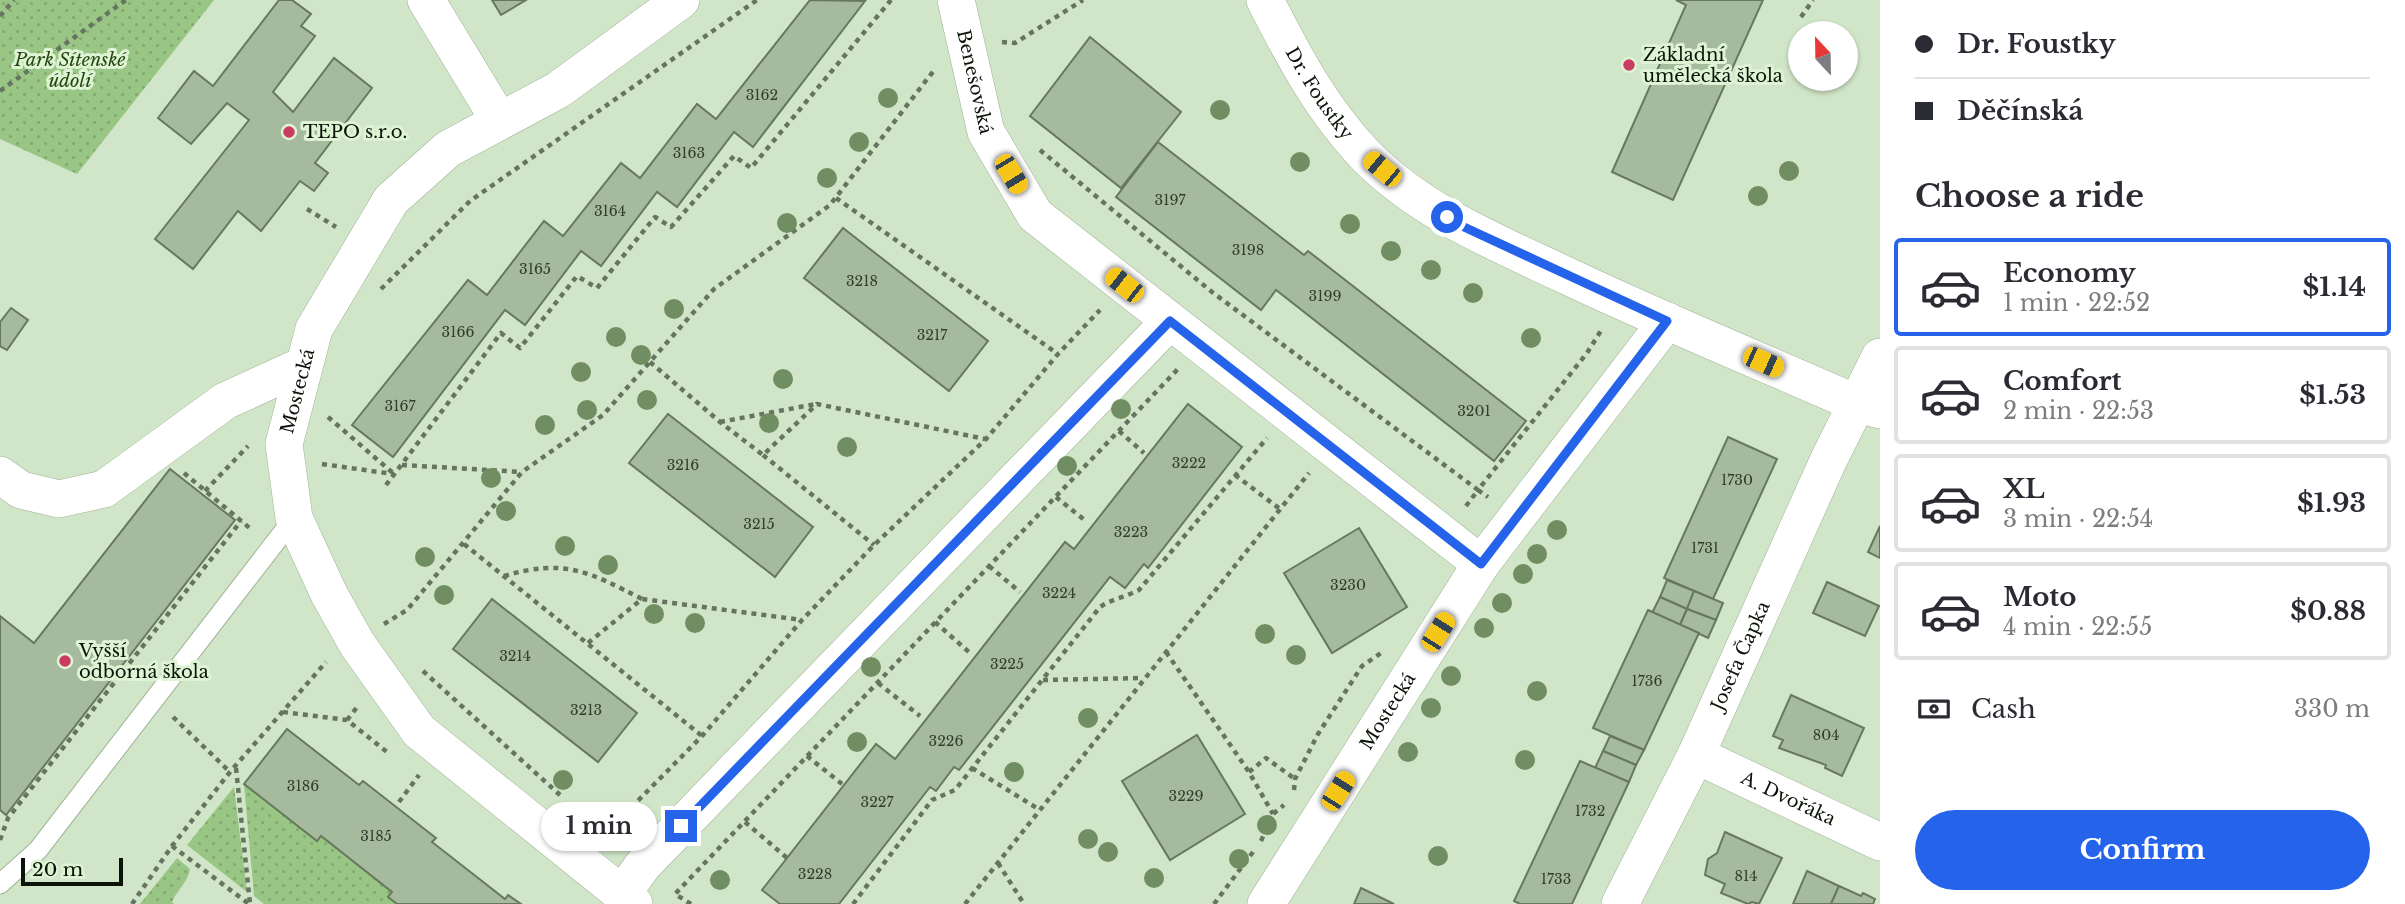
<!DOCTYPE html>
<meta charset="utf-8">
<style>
body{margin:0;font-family:"Libre Baskerville",serif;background:#f7f7f7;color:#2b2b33;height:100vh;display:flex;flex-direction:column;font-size:26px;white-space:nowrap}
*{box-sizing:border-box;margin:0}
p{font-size:23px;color:#7c7c81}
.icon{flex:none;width:38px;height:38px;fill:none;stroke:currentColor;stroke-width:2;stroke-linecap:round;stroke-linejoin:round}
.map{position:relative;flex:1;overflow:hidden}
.sheet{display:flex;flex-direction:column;background:#fff;width:525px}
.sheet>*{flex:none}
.guide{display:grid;align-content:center;height:154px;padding:0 35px;background:#fff}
.needle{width:46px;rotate:338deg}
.controls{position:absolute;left:1788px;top:21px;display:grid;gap:14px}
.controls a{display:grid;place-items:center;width:70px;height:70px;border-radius:50%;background:#fff;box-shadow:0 2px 5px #0004;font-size:35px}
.scale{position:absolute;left:21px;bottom:18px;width:102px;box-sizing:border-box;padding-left:7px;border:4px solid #0b1308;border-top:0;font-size:19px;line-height:24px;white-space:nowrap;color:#0b1308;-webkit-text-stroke:5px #def4d5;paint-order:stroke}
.end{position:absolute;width:32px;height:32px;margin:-16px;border:9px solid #2563eb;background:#fff;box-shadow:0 0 0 4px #fff}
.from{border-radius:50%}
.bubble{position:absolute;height:49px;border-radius:24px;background:#fff;box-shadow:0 2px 5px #0004;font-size:23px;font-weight:700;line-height:49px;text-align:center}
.car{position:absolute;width:21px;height:42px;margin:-21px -10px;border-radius:9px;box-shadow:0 0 5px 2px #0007;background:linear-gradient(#f5c518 24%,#345 0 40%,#f5c518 0 76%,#345 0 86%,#f5c518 0)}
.guide b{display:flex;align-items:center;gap:24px;height:66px;font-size:26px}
.guide b+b{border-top:2px solid #e1e1e2}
.guide i{width:18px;height:18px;background:#2b2b33}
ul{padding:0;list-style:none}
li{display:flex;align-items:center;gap:21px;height:98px;margin:0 14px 10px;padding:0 21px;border:4px solid #e1e1e2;border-radius:7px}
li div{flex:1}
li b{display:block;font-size:26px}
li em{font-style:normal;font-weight:700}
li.active{border-color:#2563eb}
li>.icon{width:63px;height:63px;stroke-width:1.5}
h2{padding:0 35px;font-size:32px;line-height:84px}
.pay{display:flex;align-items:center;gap:18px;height:77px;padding:0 35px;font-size:26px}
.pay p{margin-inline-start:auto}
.action{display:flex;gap:14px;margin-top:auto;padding:14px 35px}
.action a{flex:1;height:80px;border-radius:42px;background:#2563eb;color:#fff;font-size:28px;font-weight:700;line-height:80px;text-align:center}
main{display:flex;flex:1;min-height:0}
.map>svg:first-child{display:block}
</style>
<main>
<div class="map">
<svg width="1880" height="904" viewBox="0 0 1880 904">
<defs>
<pattern id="green-dots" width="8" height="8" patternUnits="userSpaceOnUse" patternTransform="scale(1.75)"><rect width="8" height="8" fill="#99c685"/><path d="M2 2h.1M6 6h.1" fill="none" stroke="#82a971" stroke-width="1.8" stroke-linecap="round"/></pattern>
</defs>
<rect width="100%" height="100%" fill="#d1e6c8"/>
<g fill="url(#green-dots)">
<path d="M 0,0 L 214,0 L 77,174 L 0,139 Z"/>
<path d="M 244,784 L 317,840 L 321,836 L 392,892 L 397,904 L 264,904 L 254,896 Z"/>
<path d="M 234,787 L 247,892 L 187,845 Z"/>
<path d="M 177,858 L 190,869 C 188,882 177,890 172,902 L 174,904 L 140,904 Z"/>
</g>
<g fill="#a6bb9d" stroke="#66795e" stroke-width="2">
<path d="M 279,0 L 292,0 L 311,14 L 301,26 L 315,36 L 273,92 L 293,112 L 334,58 L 372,88 L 315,163 L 328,173 L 314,191 L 300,181 L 261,231 L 238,211 L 193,269 L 155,239 L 249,120 L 227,103 L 191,144 L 158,118 L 194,71 L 213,86 Z"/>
<path d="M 492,0 L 526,0 L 501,15 Z"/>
<path d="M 810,0 L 865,1 L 753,147 L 734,132 L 677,207 L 657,192 L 601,266 L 581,251 L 525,325 L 505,310 L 393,457 L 352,425 L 468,280 L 487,295 L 544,221 L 563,236 L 621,163 L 640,178 L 697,104 L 716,119 Z"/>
<path d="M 1676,0 L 1763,0 L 1673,200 L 1612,172 L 1686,5 Z"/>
<path d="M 1090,37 L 1181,112 L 1121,188 L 1030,116 Z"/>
<path d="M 1158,142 L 1304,255 L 1308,251 L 1526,421 L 1494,461 L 1276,290 L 1261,310 L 1116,197 Z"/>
<path d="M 843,228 L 988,341 L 949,391 L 804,278 Z"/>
<path d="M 11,308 L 28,320 L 7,350 L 0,346 L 0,322 Z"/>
<path d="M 1188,404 L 1242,447 L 1148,568 L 1144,564 L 1125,588 L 1110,577 L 959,770 L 954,767 L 936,791 L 930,787 L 839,904 L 780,904 L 762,890 L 876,744 L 895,759 L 1065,542 L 1074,549 Z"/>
<path d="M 668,414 L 813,527 L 775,577 L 629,463 Z"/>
<path d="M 1728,437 L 1777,459 L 1713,599 L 1664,578 Z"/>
<path d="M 170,469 L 235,520 L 6,815 L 0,810 L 0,616 L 34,643 Z"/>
<path d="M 1880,526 L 1880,558 L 1868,552 Z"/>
<path d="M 1359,528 L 1407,607 L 1332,653 L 1284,573 Z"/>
<path d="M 1667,580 L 1694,591 L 1687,609 L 1660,597 Z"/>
<path d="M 1827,582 L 1879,606 L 1865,636 L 1813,613 Z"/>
<path d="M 1694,591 L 1723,603 L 1716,620 L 1687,609 Z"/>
<path d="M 1660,597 L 1687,609 L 1680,625 L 1652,613 Z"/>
<path d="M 492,599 L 637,713 L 598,762 L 453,649 Z"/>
<path d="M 1687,609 L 1716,620 L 1708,638 L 1680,625 Z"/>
<path d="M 1648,610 L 1699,633 L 1644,750 L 1593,728 Z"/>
<path d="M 1791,695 L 1864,728 L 1842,776 L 1825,768 L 1826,765 L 1779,748 L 1783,740 L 1773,736 Z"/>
<path d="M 287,729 L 359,785 L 363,781 L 436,838 L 432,842 L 505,899 L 508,895 L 521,904 L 397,904 L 388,897 L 392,892 L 321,836 L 317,841 L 244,784 Z"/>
<path d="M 1197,735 L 1245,814 L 1170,860 L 1122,781 Z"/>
<path d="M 1610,736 L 1644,750 L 1636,765 L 1603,751 Z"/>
<path d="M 1603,751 L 1636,765 L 1629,782 L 1595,768 Z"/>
<path d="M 1580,761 L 1629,782 L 1572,904 L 1520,904 L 1514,901 Z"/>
<path d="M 1725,832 L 1782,858 L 1759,904 L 1752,902 L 1748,904 L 1721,893 L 1725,884 L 1705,875 L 1708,859 L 1717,853 Z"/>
<path d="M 1807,871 L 1839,886 L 1831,904 L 1793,904 Z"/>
<path d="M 1839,886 L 1861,896 L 1863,893 L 1875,899 L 1873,904 L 1831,904 Z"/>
<path d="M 1361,888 L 1394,904 L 1354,904 Z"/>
</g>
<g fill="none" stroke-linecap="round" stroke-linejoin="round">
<g stroke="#9fb396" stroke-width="21">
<path id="lane" d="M 0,884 L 38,850 L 294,518"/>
</g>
<g stroke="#9fb396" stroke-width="38">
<g id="street">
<path d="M 426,0 L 499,120"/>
<path id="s1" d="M 956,0 L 986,132 L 1035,215 L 1481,564"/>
<path id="s2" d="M 1265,0 C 1294,57 1320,107 1365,155 C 1420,211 1493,241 1563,274 C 1660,320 1760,361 1858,404 L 1880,410"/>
<path d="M 0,475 L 21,490 L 59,499 L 104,489 L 225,401 L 304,365"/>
<path id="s3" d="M 1696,755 L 1880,842"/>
<path d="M 622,894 L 643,865 L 1170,321"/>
<path id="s4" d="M 634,904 L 419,731 L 357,644 L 329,594 L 294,518 L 284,444 L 314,329 L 391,200 L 448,149 L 558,90 L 681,0"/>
<path id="s5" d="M 1266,904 L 1481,564 L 1667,321"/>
<path id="s6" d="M 1620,904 L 1696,755 L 1829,459 L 1880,357"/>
</g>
</g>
<g stroke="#667460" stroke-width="4.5" stroke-dasharray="5 5" stroke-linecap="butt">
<path d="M 0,16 L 14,0"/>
<path d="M 1801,17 L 1813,0"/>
<path d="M 1002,42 L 1015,43 L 1083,0"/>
<path d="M 0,91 L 126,0"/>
<path d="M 1040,150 L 1212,292 L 1478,490 L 1587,353 L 1602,329"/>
<path d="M 836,198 L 1058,354"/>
<path d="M 307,209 L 336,227"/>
<path d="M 381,289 L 470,201 L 757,0"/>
<path d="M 650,362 L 720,422 L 763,455 L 817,404 L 985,439"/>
<path d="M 328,417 L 394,474"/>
<path d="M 720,422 L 816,404"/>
<path d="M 1119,431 L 1144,453"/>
<path d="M 763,455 L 874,545"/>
<path d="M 322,464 L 393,474"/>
<path d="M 402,465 L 522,472"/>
<path d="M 184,473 L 252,530"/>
<path d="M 1235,475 L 1280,509"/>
<path d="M 386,485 L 501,333 L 520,348 L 577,276 L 597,288 L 655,217 L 671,227 L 734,156 L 751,168 L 891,0"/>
<path d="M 205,491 L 248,446"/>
<path d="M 1056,497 L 1087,522"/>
<path d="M 1466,506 L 1478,490 L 1488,497"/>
<path d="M 464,544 L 702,736"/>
<path d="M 989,566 L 1020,592"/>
<path d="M 504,576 C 565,558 589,572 642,599"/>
<path d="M 935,622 L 970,653"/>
<path d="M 384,624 L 407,610 L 522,472 L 603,415 L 714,289 L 830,205 L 935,69"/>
<path d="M 588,643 L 642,599 L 802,620"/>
<path d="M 1166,652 L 1249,772 L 1273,814"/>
<path d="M 423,671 L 560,795"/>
<path d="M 1043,680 L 1143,678"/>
<path d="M 878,683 L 920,716"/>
<path d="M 283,712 L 347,720 L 387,752"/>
<path d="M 173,717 L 230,772"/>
<path d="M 347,720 L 358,706"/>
<path d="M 807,756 L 842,784"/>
<path d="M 236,768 L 250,904"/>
<path d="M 972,768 L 1040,810"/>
<path d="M 1249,772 L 1266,758 L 1295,779"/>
<path d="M 1294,790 L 1295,779 L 1318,734 L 1362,666 L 1381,653"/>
<path d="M 399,802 L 419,775"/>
<path d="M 745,822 L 787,858"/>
<path d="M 603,832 L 605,834 L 702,736 L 802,620 L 874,545 L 986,439 L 1058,354 L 1100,310"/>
<path d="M 0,840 L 8,818 L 241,521"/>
<path d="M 1261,841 L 1273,814 L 1284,805"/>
<path d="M 172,846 L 249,904"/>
<path d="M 998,863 L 1024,904"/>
<path d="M 132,904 L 172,846 L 230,772 L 326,662"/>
<path d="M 691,904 L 675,894 L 1178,369"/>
<path d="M 853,904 L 932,800 L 955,790 L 1100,607 C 1110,600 1127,596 1139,590 L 1267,438"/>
<path d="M 965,904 L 1309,473"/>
<path d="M 1214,904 L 1256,848"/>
</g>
<use href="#lane" stroke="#fff" stroke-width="19"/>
<use href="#street" stroke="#fff" stroke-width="37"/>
</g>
<g fill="#718e62">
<circle cx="888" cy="98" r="10"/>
<circle cx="1220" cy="110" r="10"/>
<circle cx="859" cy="142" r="10"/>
<circle cx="1300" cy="162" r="10"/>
<circle cx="1789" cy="171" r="10"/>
<circle cx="827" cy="178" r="10"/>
<circle cx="1758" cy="196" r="10"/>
<circle cx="787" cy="223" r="10"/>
<circle cx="1350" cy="224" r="10"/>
<circle cx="1391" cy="251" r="10"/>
<circle cx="1431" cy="270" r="10"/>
<circle cx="1473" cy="293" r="10"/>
<circle cx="674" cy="309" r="10"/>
<circle cx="616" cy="337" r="10"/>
<circle cx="1531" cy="338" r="10"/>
<circle cx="641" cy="355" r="10"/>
<circle cx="581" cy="372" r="10"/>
<circle cx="783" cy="379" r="10"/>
<circle cx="647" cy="400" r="10"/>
<circle cx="1121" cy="409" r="10"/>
<circle cx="587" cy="410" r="10"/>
<circle cx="769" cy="423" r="10"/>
<circle cx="545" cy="425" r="10"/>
<circle cx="847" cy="447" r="10"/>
<circle cx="1067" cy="466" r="10"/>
<circle cx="491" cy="478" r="10"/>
<circle cx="506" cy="511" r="10"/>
<circle cx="1557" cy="530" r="10"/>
<circle cx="565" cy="546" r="10"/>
<circle cx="1537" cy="554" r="10"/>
<circle cx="425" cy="557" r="10"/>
<circle cx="608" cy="565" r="10"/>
<circle cx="1523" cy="574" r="10"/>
<circle cx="444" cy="595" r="10"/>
<circle cx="1502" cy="603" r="10"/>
<circle cx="654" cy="614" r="10"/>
<circle cx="695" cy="623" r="10"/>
<circle cx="1484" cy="628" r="10"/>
<circle cx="1265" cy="634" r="10"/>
<circle cx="1296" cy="655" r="10"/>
<circle cx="871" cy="667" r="10"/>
<circle cx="1451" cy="676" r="10"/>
<circle cx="1537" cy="691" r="10"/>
<circle cx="1431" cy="708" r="10"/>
<circle cx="1088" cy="718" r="10"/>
<circle cx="857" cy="742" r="10"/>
<circle cx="1408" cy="752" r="10"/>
<circle cx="1525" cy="760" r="10"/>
<circle cx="1014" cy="772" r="10"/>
<circle cx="563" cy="780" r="10"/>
<circle cx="1267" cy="825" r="10"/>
<circle cx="1088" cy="839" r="10"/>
<circle cx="1108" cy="852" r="10"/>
<circle cx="1438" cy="856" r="10"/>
<circle cx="1239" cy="859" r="10"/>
<circle cx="1154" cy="878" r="10"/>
<circle cx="720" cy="880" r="10"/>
</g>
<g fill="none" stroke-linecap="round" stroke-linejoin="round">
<path stroke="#2563eb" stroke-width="9" d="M 681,826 L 1170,321 L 1481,564 L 1667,321 L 1464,227 L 1447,217"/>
</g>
<g fill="#cb3c63" stroke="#def4d5" stroke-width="2.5">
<circle cx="1629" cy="65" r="7"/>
<circle cx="289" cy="132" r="7"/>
<circle cx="65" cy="661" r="7"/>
</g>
<g text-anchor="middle" stroke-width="6" stroke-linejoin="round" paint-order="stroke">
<g font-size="14" fill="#323d2d">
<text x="762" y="100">3162</text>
<text x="689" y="158">3163</text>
<text x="1170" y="205">3197</text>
<text x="610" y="216">3164</text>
<text x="1248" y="255">3198</text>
<text x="535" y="274">3165</text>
<text x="862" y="286">3218</text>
<text x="1325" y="301">3199</text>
<text x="458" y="337">3166</text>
<text x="932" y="340">3217</text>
<text x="400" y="411">3167</text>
<text x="1474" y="416">3201</text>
<text x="1189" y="468">3222</text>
<text x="683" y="470">3216</text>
<text x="1737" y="485">1730</text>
<text x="759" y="529">3215</text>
<text x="1131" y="537">3223</text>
<text x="1705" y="553">1731</text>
<text x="1348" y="590">3230</text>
<text x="1059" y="598">3224</text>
<text x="515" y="661">3214</text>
<text x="1007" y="669">3225</text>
<text x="1647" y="686">1736</text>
<text x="586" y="715">3213</text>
<text x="1826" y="740">804</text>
<text x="946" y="746">3226</text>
<text x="303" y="791">3186</text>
<text x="1186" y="801">3229</text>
<text x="877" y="807">3227</text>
<text x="1590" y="816">1732</text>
<text x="376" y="841">3185</text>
<text x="815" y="879">3228</text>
<text x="1746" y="881">814</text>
<text x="1556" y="884">1733</text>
</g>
<g font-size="18" fill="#0b1308" stroke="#def4d5" text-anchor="start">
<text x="1643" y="61">Základní<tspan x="1643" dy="21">umělecká škola</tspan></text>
<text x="303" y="138">TEPO s.r.o.</text>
<text x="79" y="657">Vyšší<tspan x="79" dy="21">odborná škola</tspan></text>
</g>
<g font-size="18" font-style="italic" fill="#23460e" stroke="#def4d5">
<text x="70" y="66">Park Sítenské<tspan x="70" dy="21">údolí</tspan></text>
</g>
<g font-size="18" fill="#0b1308" stroke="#def4d5">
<text dy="6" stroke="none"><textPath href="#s1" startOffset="84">Benešovská</textPath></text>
<text dy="6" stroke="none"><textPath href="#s2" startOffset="108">Dr. Foustky</textPath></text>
<text dy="6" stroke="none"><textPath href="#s4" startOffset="653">Mostecká</textPath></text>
<text dy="6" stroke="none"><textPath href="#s6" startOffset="276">Josefa Čapka</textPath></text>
<text dy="6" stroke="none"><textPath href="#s5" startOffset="228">Mostecká</textPath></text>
<text dy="6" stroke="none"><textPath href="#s3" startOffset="102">A. Dvořáka</textPath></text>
</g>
</g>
</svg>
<div class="controls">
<a><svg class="needle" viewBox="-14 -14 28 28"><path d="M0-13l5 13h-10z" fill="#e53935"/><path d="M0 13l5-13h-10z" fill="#7c7c81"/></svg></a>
</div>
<div class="scale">20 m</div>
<i class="end from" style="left:1447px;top:217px"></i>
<i class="end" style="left:681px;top:826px"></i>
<div class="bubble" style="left:541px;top:802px;width:116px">1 min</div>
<i class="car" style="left:1382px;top:169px;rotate:310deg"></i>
<i class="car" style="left:1011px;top:174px;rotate:149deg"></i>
<i class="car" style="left:1124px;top:285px;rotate:308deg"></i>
<i class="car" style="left:1763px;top:362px;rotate:114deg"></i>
<i class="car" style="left:1438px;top:632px;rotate:32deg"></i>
<i class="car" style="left:1338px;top:791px;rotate:32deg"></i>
</div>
<section class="sheet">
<div class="guide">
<b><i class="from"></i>Dr. Foustky</b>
<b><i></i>Děčínská</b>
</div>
<h2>Choose a ride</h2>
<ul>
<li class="active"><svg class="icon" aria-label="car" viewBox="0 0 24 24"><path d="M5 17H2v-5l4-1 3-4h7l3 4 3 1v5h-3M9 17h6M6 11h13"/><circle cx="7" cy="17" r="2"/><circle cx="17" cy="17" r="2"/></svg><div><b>Economy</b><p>1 min · 22:52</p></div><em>$1.14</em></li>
<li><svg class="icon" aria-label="car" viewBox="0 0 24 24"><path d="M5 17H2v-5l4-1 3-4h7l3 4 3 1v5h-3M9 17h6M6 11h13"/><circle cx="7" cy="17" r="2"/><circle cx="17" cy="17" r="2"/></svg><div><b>Comfort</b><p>2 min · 22:53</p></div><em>$1.53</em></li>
<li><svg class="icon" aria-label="car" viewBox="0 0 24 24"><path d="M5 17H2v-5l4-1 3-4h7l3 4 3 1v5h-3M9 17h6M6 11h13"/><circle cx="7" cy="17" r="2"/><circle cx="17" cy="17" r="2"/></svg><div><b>XL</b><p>3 min · 22:54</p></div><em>$1.93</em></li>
<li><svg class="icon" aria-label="car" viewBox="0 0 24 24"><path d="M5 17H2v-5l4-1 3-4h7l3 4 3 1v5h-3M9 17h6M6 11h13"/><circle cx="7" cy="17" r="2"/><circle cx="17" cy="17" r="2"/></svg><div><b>Moto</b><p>4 min · 22:55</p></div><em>$0.88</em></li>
</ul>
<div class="pay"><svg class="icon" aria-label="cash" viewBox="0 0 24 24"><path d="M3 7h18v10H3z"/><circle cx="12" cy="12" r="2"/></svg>Cash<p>330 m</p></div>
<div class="action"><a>Confirm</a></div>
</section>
</main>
